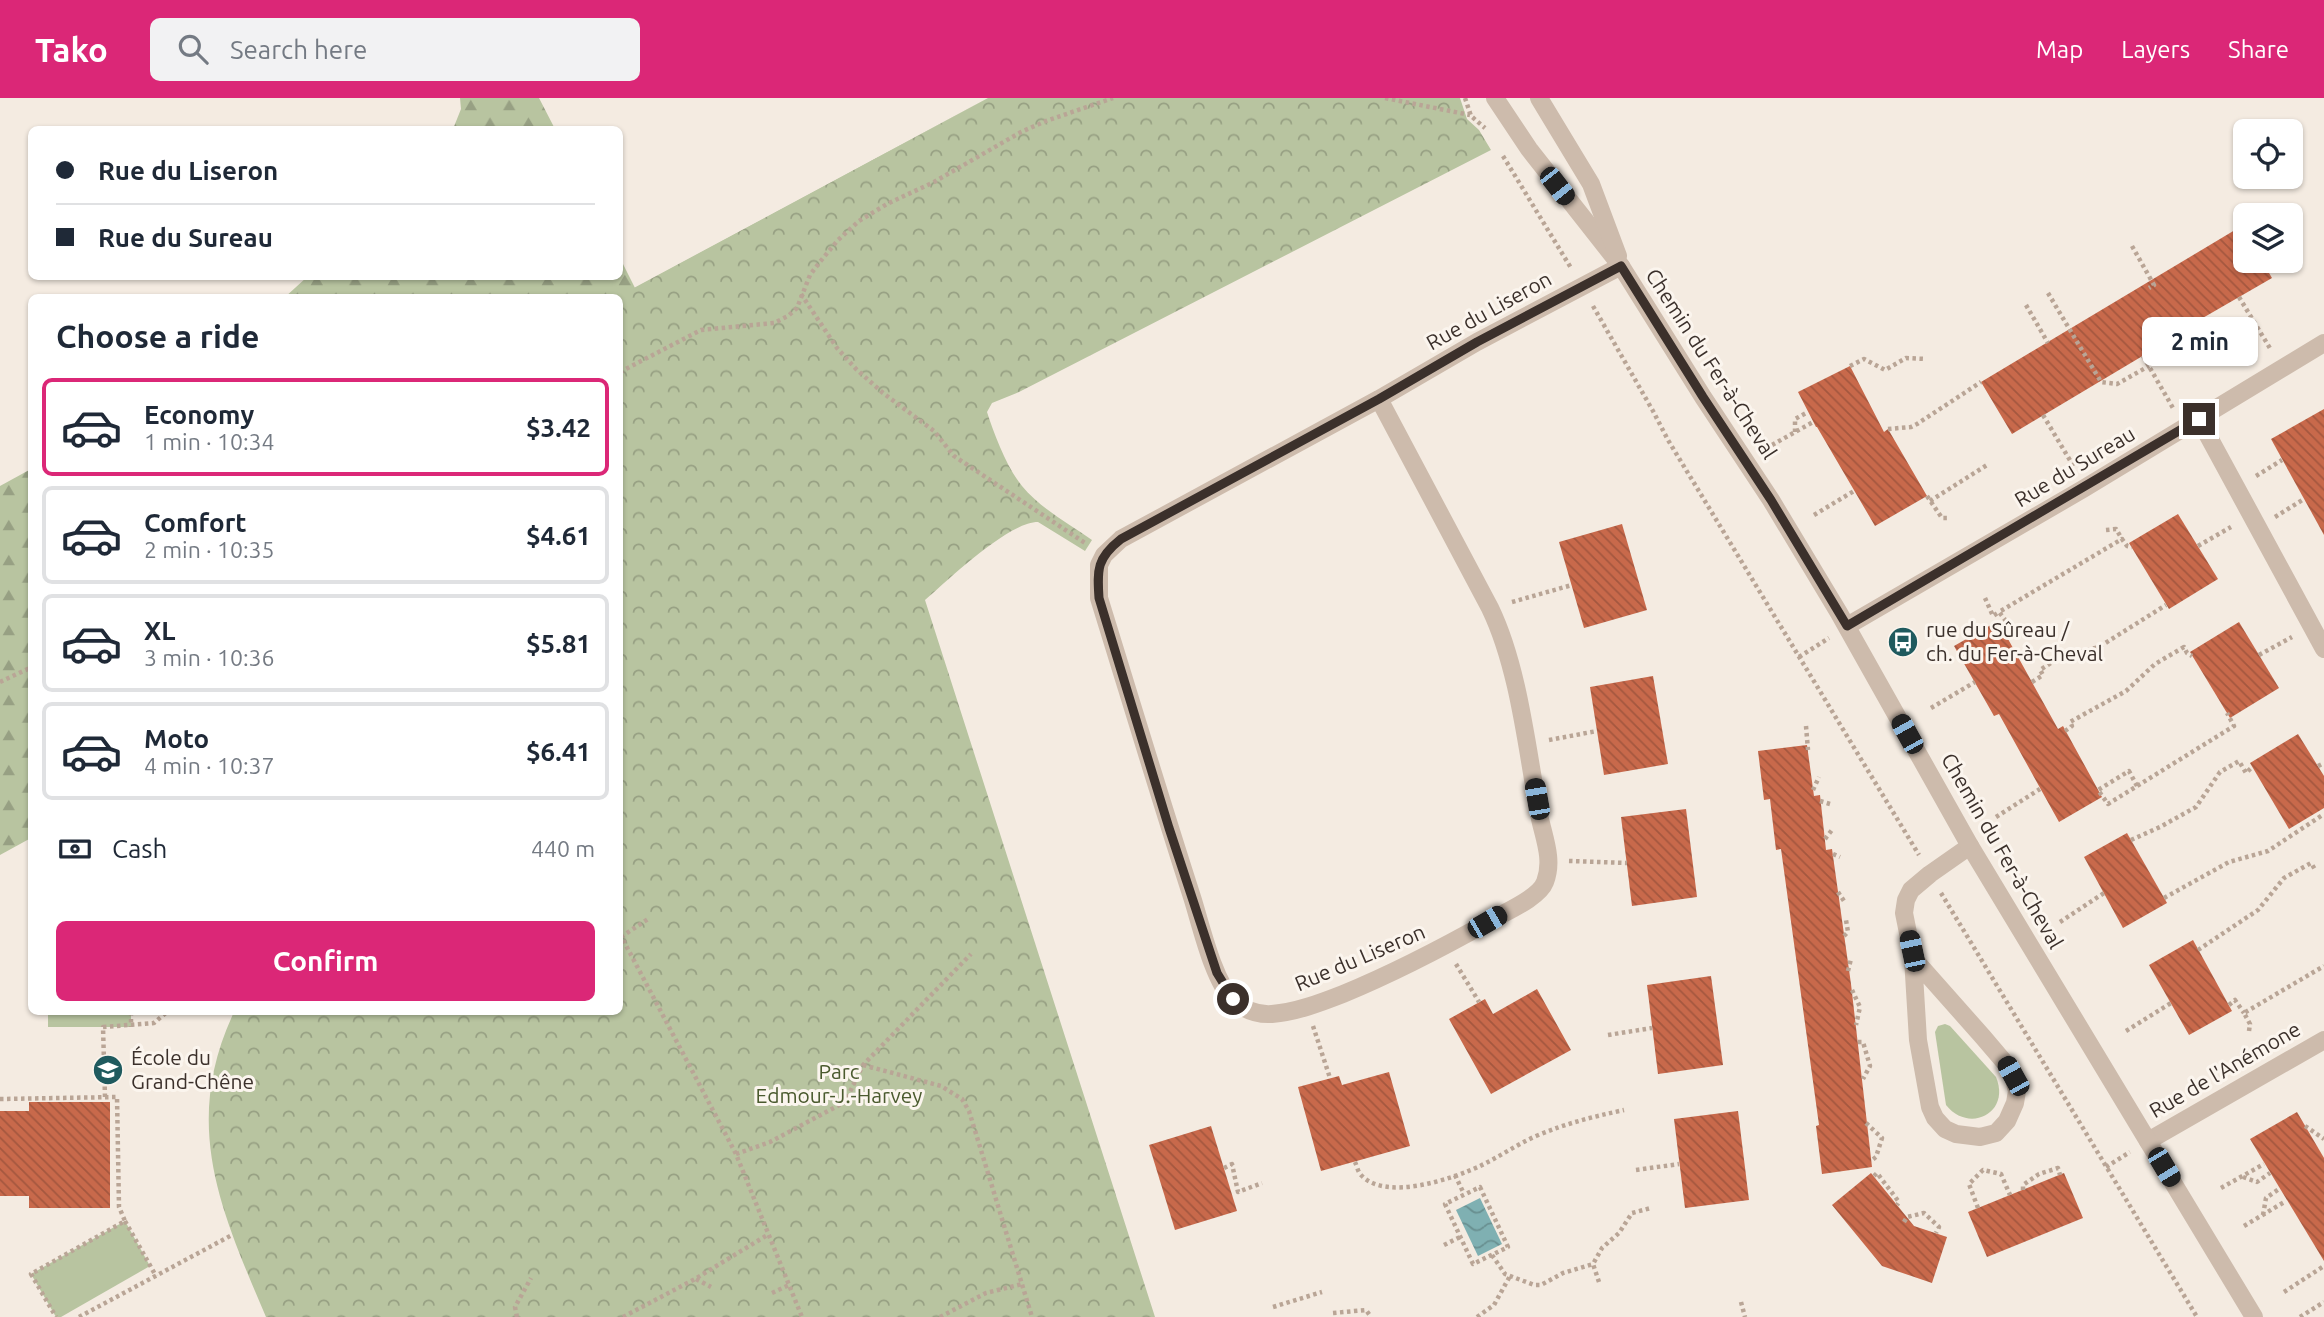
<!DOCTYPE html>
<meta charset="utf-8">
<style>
body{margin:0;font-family:Ubuntu,sans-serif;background:#f2f2f3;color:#1f2937;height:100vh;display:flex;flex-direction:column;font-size:26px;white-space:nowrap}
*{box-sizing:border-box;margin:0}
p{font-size:23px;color:#747a83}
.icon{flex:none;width:38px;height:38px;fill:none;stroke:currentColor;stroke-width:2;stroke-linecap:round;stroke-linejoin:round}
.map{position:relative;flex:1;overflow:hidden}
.drawer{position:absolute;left:28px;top:196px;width:595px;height:721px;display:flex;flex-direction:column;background:#fff;border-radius:10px;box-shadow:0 2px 5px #0004}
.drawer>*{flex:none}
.guide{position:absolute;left:28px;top:28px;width:595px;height:154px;border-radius:10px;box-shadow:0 2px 5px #0004;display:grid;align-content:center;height:154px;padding:0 28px;background:#fff}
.controls{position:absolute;left:2233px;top:21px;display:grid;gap:14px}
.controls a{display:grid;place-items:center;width:70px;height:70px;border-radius:10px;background:#fff;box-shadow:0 2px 5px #0004;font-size:35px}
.end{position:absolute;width:32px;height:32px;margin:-16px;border:9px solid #3b302b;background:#fff;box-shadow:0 0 0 4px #fff}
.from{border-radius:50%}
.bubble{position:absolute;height:49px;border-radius:10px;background:#fff;box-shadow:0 2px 5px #0004;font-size:23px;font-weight:700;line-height:49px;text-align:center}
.car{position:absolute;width:21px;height:42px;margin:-21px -10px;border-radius:9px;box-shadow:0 0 5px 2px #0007;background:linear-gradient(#222 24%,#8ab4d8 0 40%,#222 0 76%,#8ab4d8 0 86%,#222 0)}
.guide b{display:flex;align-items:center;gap:24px;height:66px;font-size:26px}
.guide b+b{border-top:2px solid #e0e1e3}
.guide i{width:18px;height:18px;background:#1f2937}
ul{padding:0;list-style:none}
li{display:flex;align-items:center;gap:21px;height:98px;margin:0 14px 10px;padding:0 14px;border:4px solid #e0e1e3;border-radius:10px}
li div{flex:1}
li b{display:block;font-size:26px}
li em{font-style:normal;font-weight:700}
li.current{border-color:#db2777}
li>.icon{width:63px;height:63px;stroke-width:1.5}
h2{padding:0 28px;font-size:32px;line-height:84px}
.pay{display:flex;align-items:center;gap:18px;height:77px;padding:0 28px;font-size:26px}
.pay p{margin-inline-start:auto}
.primary-button{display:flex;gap:14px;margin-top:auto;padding:14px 28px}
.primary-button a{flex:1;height:80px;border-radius:10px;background:#db2777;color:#fff;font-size:28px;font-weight:700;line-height:80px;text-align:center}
header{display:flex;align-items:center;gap:42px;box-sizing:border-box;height:98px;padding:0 35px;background:#db2777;color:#fff}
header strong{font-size:33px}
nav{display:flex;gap:38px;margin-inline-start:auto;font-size:24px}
.search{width:490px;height:63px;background:#f2f2f3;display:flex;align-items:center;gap:18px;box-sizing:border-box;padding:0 24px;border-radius:10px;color:#747a83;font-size:26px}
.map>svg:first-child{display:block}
</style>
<header>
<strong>Tako</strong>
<div class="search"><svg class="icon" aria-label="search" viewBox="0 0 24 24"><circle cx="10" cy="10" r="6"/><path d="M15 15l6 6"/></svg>Search here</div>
<nav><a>Map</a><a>Layers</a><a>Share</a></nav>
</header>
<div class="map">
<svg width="2324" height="1219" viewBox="0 0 2324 1219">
<defs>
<pattern id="forest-firs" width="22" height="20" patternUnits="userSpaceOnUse" patternTransform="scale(1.75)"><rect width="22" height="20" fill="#b8c4a0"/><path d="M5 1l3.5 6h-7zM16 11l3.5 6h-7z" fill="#97a083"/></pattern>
<pattern id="park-crowns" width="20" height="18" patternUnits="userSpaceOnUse" patternTransform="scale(1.75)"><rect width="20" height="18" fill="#b8c4a0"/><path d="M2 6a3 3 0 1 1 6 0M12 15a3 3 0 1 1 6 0" fill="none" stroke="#97a083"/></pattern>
<pattern id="water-waves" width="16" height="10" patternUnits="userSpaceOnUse" patternTransform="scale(1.75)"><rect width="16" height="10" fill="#7fb0b2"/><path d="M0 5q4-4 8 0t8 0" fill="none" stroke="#699091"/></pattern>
<pattern id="building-back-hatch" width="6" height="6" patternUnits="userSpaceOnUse" patternTransform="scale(1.75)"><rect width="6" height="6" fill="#c8694b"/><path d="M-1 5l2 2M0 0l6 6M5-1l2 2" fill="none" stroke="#a4573f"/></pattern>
</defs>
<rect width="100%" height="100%" fill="#f4ebe1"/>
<g fill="#b8c4a0">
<rect x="48" y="914" width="83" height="15"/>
<path d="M 1945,926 L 1950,928 L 1996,979 C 2011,1015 1969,1036 1946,1007 L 1935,934 L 1938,928 Z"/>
<path d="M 125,1123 L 150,1168 L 61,1219 L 56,1219 L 31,1176 Z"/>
</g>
<g fill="url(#forest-firs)">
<path d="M 460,0 L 539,0 L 555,31 L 453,31 L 461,11 Z"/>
<path d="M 988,0 L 620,200 L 284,200 L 307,179 L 620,178 L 620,160 L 635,190 Z"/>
<path d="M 31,371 L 31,740 L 0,757 L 0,388 Z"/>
</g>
<path fill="url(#park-crowns)" d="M 988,0 L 1460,0 L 1467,21 L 1479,32 L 1491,52 L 1019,294 L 992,305 L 987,314 C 994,336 1007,370 1022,388 C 1040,410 1069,426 1092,442 L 1085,453 L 1038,424 C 1008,424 948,482 925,502 L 1155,1219 L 266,1219 C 221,1113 181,1027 234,914 L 620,914 L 620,200 L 617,199 Z"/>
<path fill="url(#water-waves)" d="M 1480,1100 L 1502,1146 L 1478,1158 L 1456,1112 Z"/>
<g fill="url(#building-back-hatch)">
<path d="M 2245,126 L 2245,163 L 2262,163 L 2272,180 L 2175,236 L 2176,238 L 2012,336 L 1981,284 Z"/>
<path d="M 1850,268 L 1884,334 L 1888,331 L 1927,398 L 1875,428 L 1817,329 L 1816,329 L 1798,294 Z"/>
<path d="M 2324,311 L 2324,437 L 2271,341 Z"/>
<path d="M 2178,416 L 2218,481 L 2169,511 L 2129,445 Z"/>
<path d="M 1622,426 L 1647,512 L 1584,530 L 1559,444 Z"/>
<path d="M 1998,523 L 2058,631 L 2063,628 L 2102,699 L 2059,724 L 1999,616 L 1994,618 L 1954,548 Z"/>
<path d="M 2239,524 L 2279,590 L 2230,620 L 2190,554 Z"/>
<path d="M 1653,578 L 1668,666 L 1604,677 L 1590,589 Z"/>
<path d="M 2298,636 L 2324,678 L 2324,710 L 2289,731 L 2250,665 Z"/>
<path d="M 1807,647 L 1814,698 L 1820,697 L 1826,752 L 1832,751 L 1851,886 L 1872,1069 L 1822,1076 L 1816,1028 L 1819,1027 L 1781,751 L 1776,752 L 1770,701 L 1764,702 L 1758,653 Z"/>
<path d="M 1686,711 L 1697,799 L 1632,808 L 1621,719 Z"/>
<path d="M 2127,735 L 2167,805 L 2123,830 L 2084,759 Z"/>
<path d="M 2193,842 L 2232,913 L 2189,937 L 2149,867 Z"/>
<path d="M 1711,878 L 1723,967 L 1658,976 L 1647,887 Z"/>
<path d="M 1537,891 L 1571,952 L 1491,996 L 1449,921 L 1485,901 L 1493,916 Z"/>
<path d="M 1389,974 L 1410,1048 L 1321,1073 L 1298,989 L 1339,978 L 1342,987 Z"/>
<path d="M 29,1004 L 110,1004 L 110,1110 L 29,1110 L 29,1098 L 0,1098 L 0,1013 L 29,1013 Z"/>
<path d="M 1738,1013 L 1749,1102 L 1685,1110 L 1674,1021 Z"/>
<path d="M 2297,1014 L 2324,1060 L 2324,1163 L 2250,1041 Z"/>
<path d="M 1211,1028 L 1237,1113 L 1175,1132 L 1149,1047 Z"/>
<path d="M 1871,1075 L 1914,1128 L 1947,1139 L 1932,1185 L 1882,1168 L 1832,1107 Z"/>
<path d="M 2064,1075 L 2083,1120 L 1987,1159 L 1968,1114 Z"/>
</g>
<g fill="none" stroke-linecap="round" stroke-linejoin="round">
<g stroke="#b9a596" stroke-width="4.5" stroke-dasharray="3.5 3.5" stroke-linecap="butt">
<path d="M 1385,0 L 1470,17"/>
<path d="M 1465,0 L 1471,18 L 1485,30"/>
<path d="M 1503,58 L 1571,170"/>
<path d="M 2245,132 L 2245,131"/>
<path d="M 2132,148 L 2154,187 L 2149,190"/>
<path d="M 2048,195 L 2101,284 L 2117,286 L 2149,268"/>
<path d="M 801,196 L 837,250 L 856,271 L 883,295 L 934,333 L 954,358 L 1085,445"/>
<path d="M 2239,199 L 2271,252"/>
<path d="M 2026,207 L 2048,245"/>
<path d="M 1593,208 L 1653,313 L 1668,342 L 1919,757"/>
<path d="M 2143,258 L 2173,310"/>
<path d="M 1850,268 L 1864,261 L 1885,272 L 1906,260 L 1926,261"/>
<path d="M 620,274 L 701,232 L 774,225 L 788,218 L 797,210 L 810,177 L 819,165 L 838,142 L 859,123 L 887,106 L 934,84 L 1021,34 L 1046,23 L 1113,0"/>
<path d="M 2043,317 L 2074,369"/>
<path d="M 1888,331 L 1911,329 L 1917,326 L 1981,284"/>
<path d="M 1795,334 L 1795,321 L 1808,314"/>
<path d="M 1772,347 L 1813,324"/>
<path d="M 2256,378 L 2282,362"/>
<path d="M 1927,398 L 1942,420 L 1948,420"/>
<path d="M 1930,403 L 1987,367"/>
<path d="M 1814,417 L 1854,393"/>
<path d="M 2275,419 L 2304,401"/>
<path d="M 2106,432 L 2116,431 L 2122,441"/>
<path d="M 2198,448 L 2231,429"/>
<path d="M 1985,500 L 1993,518 L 1999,514"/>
<path d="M 1512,504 L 1572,487"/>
<path d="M 2000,527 L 2006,523 L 1999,514 L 2122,441 L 2127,448 L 2132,449"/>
<path d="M 2259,557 L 2292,539"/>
<path d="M 1799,559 L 1829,540"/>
<path d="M 0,584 L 32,569"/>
<path d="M 2032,584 L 2043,577 L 2040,572 L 2060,559 L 2099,549 L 2166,507"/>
<path d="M 1931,610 L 1975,584"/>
<path d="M 1806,628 L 1808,652"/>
<path d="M 2065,633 L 2072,628 L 2070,624 L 2126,593 L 2155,566 L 2184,549 L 2187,555 L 2192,558"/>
<path d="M 1549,642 L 1597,633"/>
<path d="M 2318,668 L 2324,665"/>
<path d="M 2137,688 L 2129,673 L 2098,692 L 2108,706 L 2234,628 L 2227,615"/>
<path d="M 1813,692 L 1819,679"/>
<path d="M 1820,703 L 1830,706"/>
<path d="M 1996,719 L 2040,691"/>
<path d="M 1825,741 L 1832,732"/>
<path d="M 2131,742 L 2160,729 L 2196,709 L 2220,674 L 2239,663 L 2246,675 L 2252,669"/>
<path d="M 1833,756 L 1840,759"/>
<path d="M 1569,763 L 1627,765"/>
<path d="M 1838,794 L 1844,803"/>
<path d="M 1941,795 L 2197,1219"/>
<path d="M 2164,800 L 2229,764 L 2268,753 L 2324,716"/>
<path d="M 2060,824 L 2104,795"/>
<path d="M 620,836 L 736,1056 L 802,1219"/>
<path d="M 1844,838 L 1848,834 L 1846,822"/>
<path d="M 621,839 L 648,821"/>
<path d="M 2198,852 L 2258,812 L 2284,780 L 2311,765 L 2316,773"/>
<path d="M 1456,866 L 1479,904"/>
<path d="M 1848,873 L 1851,861"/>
<path d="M 1852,892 L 1860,909 L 1856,927"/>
<path d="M 2229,907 L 2235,902 L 2244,915"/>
<path d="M 131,914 L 131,929"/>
<path d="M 1313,928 L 1330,980"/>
<path d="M 2126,933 L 2171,905"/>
<path d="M 2249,933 L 2250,926 L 2244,915 L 2324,868"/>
<path d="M 1608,937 L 1652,930"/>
<path d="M 1858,944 L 1863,944 L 1870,968 L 1863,981"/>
<path d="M 863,967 L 941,988 L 962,1001 L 969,1013 L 1032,1219"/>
<path d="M 105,999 L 103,929 L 154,925 L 167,914"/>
<path d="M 0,1001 L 117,999 L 119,1109 L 125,1123 L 31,1176 L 56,1219"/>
<path d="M 1866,1025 L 1882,1040 L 1876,1059 L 1871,1063"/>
<path d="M 2305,1028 L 2324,1041"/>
<path d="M 736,1056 L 770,1044 L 845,1004 L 863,967 L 971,856"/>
<path d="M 1355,1064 C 1357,1068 1358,1075 1362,1078 C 1387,1103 1452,1081 1480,1068 C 1499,1059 1516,1047 1536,1038 C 1567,1025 1592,1019 1624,1012"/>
<path d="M 2106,1069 L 2130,1054"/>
<path d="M 1224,1070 L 1232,1066 L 1238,1094 L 1262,1085"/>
<path d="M 1636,1072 L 1679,1066"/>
<path d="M 1455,1077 L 1464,1096"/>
<path d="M 1874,1078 L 1877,1075 L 1899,1104 L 1897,1107"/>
<path d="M 2243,1079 L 2257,1084 L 2270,1075"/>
<path d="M 1480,1089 L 1508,1149 L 1473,1166 L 1445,1106 Z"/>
<path d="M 2221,1090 L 2264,1066"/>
<path d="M 2023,1092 L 2023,1087 L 2039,1076 L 2058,1070 L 2060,1077"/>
<path d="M 1978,1110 L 1969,1086 L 1983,1072 L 2001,1076 L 2010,1097"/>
<path d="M 2263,1117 L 2266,1100 L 2279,1091"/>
<path d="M 125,1123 L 156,1178"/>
<path d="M 1904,1124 L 1907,1119 L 1924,1115 L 1939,1129 L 1936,1135"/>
<path d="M 2244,1128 L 2286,1103"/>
<path d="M 1444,1147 L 1460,1139"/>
<path d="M 1492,1157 L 1505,1176 L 1534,1187 L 1541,1187 L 1563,1175 L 1593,1166"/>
<path d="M 696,1181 L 711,1189"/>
<path d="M 1599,1184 L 1593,1166 L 1602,1150 L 1619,1135 L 1632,1115 L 1651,1110"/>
<path d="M 2284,1194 L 2324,1168"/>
<path d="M 772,1195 L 789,1187"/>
<path d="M 1741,1204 L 1745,1219"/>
<path d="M 1273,1209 L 1322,1194"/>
<path d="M 1333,1215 L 1366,1212 L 1371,1219"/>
<path d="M 79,1219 L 232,1137"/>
<path d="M 517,1219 L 515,1209 L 531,1180"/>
<path d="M 623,1219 L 695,1181 L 769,1136"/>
<path d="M 940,1219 L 986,1195 L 1022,1186"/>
<path d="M 1477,1219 L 1494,1207 L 1510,1178"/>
<path d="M 2300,1219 L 2324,1204"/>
</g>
<g stroke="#cdbbac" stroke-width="18">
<path d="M 1379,301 L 1490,510 C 1519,570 1527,652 1539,716 C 1543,738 1554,761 1545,784 C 1539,800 1505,814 1490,823 C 1442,850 1394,875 1343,896 C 1320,905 1296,914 1272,916 C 1257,917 1244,912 1233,902 C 1213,882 1201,827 1192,799 C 1160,700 1130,600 1099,500 L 1099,467 L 1104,457 L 1121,441 L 1379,301 L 1477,244 L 1621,168"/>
<path d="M 2199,321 L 2324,551"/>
<path d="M 1847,528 L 2083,391 L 2324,245"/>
<path d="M 1913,860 L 1983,939 L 2006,966 L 2013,978 L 2017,993 L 2015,1005 L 2007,1023 L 1996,1035 L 1980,1039 L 1956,1036 L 1945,1031 L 1935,1020 L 1930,1009 L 1918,942 L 1913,860 L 1904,815 L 1906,802 L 1911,792 L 1930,776 L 1970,748"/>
<path d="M 2148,1043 L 2324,942"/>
</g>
<g stroke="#cdbbac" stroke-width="18">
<path d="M 1495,0 L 1529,51 L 1621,168 L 1703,299 L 1771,402 L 1839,515 L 1970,748 L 2254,1219"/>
<path d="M 1539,0 L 1591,86 L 1618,158"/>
</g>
</g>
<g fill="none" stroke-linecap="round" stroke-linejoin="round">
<path stroke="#3b302b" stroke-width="9" d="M 1233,901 L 1217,875 L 1169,730 L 1099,500 C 1097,471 1097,460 1121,441 L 1379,301 L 1477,244 L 1621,168 L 1703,299 L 1771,402 L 1847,528 L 2199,321"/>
</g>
<defs>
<g id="bus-disc" transform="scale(1.575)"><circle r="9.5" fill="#1f5a5e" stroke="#fbf5ee"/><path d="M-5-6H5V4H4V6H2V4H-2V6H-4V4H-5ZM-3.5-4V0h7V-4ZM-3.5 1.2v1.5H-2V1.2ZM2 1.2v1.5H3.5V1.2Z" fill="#fff"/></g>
<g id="school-disc" transform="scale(1.575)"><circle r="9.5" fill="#1f5a5e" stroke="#fbf5ee"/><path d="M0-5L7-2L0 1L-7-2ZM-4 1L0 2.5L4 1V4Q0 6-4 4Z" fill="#fff"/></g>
</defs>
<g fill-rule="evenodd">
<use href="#bus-disc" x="1903" y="544"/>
<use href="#school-disc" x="108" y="972"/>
</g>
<g text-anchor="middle" stroke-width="6" stroke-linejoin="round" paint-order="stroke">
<g font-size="21" fill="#3b302b" stroke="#fbf5ee">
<text transform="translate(1489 213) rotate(-29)" y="7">Rue du Liseron</text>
<text transform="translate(1711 266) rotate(57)" y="7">Chemin du Fer-à-Cheval</text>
<text transform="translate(2075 369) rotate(-31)" y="7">Rue du Sureau</text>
<text transform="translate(2002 753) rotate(60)" y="7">Chemin du Fer-à-Cheval</text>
<text transform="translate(1360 860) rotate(-23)" y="7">Rue du Liseron</text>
<text transform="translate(2225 972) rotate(-30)" y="7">Rue de l'Anémone</text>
</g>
<g font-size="21" fill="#3b302b" stroke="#fbf5ee" text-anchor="start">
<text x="1926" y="539">rue du Sûreau /<tspan x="1926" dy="24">ch. du Fer-à-Cheval</tspan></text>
<text x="131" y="967">École du<tspan x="131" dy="24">Grand-Chêne</tspan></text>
</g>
<g font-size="21" fill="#4a5a2e" stroke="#fbf5ee">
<text x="839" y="981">Parc<tspan x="839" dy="24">Edmour-J.-Harvey</tspan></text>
</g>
</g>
</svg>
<div class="controls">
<a><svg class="icon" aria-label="locate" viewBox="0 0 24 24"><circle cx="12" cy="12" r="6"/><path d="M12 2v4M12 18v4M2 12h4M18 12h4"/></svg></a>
<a><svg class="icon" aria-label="layers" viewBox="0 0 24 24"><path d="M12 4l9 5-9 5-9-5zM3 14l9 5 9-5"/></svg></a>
</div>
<i class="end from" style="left:1233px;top:901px"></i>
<i class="end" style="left:2199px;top:321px"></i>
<div class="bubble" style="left:2142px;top:219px;width:116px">2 min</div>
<i class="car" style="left:1557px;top:88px;rotate:142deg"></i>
<i class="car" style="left:1907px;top:636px;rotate:331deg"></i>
<i class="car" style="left:1537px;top:701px;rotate:350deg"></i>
<i class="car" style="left:1487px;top:824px;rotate:60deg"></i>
<i class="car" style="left:1912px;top:853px;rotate:348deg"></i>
<i class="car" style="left:2013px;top:978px;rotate:331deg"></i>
<i class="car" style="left:2164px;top:1069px;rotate:149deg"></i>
<div class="guide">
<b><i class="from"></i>Rue du Liseron</b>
<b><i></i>Rue du Sureau</b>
</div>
<section class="drawer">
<h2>Choose a ride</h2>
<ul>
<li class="current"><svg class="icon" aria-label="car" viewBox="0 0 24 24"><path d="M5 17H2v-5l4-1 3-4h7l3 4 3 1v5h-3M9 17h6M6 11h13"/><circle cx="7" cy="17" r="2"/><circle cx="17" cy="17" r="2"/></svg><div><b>Economy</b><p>1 min · 10:34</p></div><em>$3.42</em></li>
<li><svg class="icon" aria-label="car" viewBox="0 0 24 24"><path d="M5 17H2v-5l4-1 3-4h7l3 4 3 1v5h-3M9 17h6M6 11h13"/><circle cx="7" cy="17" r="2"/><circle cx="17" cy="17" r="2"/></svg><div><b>Comfort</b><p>2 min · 10:35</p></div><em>$4.61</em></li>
<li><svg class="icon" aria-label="car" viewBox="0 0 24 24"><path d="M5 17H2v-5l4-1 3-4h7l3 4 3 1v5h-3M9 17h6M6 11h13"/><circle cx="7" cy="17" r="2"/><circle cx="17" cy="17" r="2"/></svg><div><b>XL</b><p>3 min · 10:36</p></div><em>$5.81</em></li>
<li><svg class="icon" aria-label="car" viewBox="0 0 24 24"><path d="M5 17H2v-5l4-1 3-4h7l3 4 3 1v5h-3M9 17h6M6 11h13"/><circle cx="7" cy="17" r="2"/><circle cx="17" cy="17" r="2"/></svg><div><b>Moto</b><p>4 min · 10:37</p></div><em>$6.41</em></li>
</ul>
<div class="pay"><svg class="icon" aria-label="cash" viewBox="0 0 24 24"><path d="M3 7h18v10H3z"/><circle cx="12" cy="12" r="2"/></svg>Cash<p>440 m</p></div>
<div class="primary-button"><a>Confirm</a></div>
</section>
</div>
